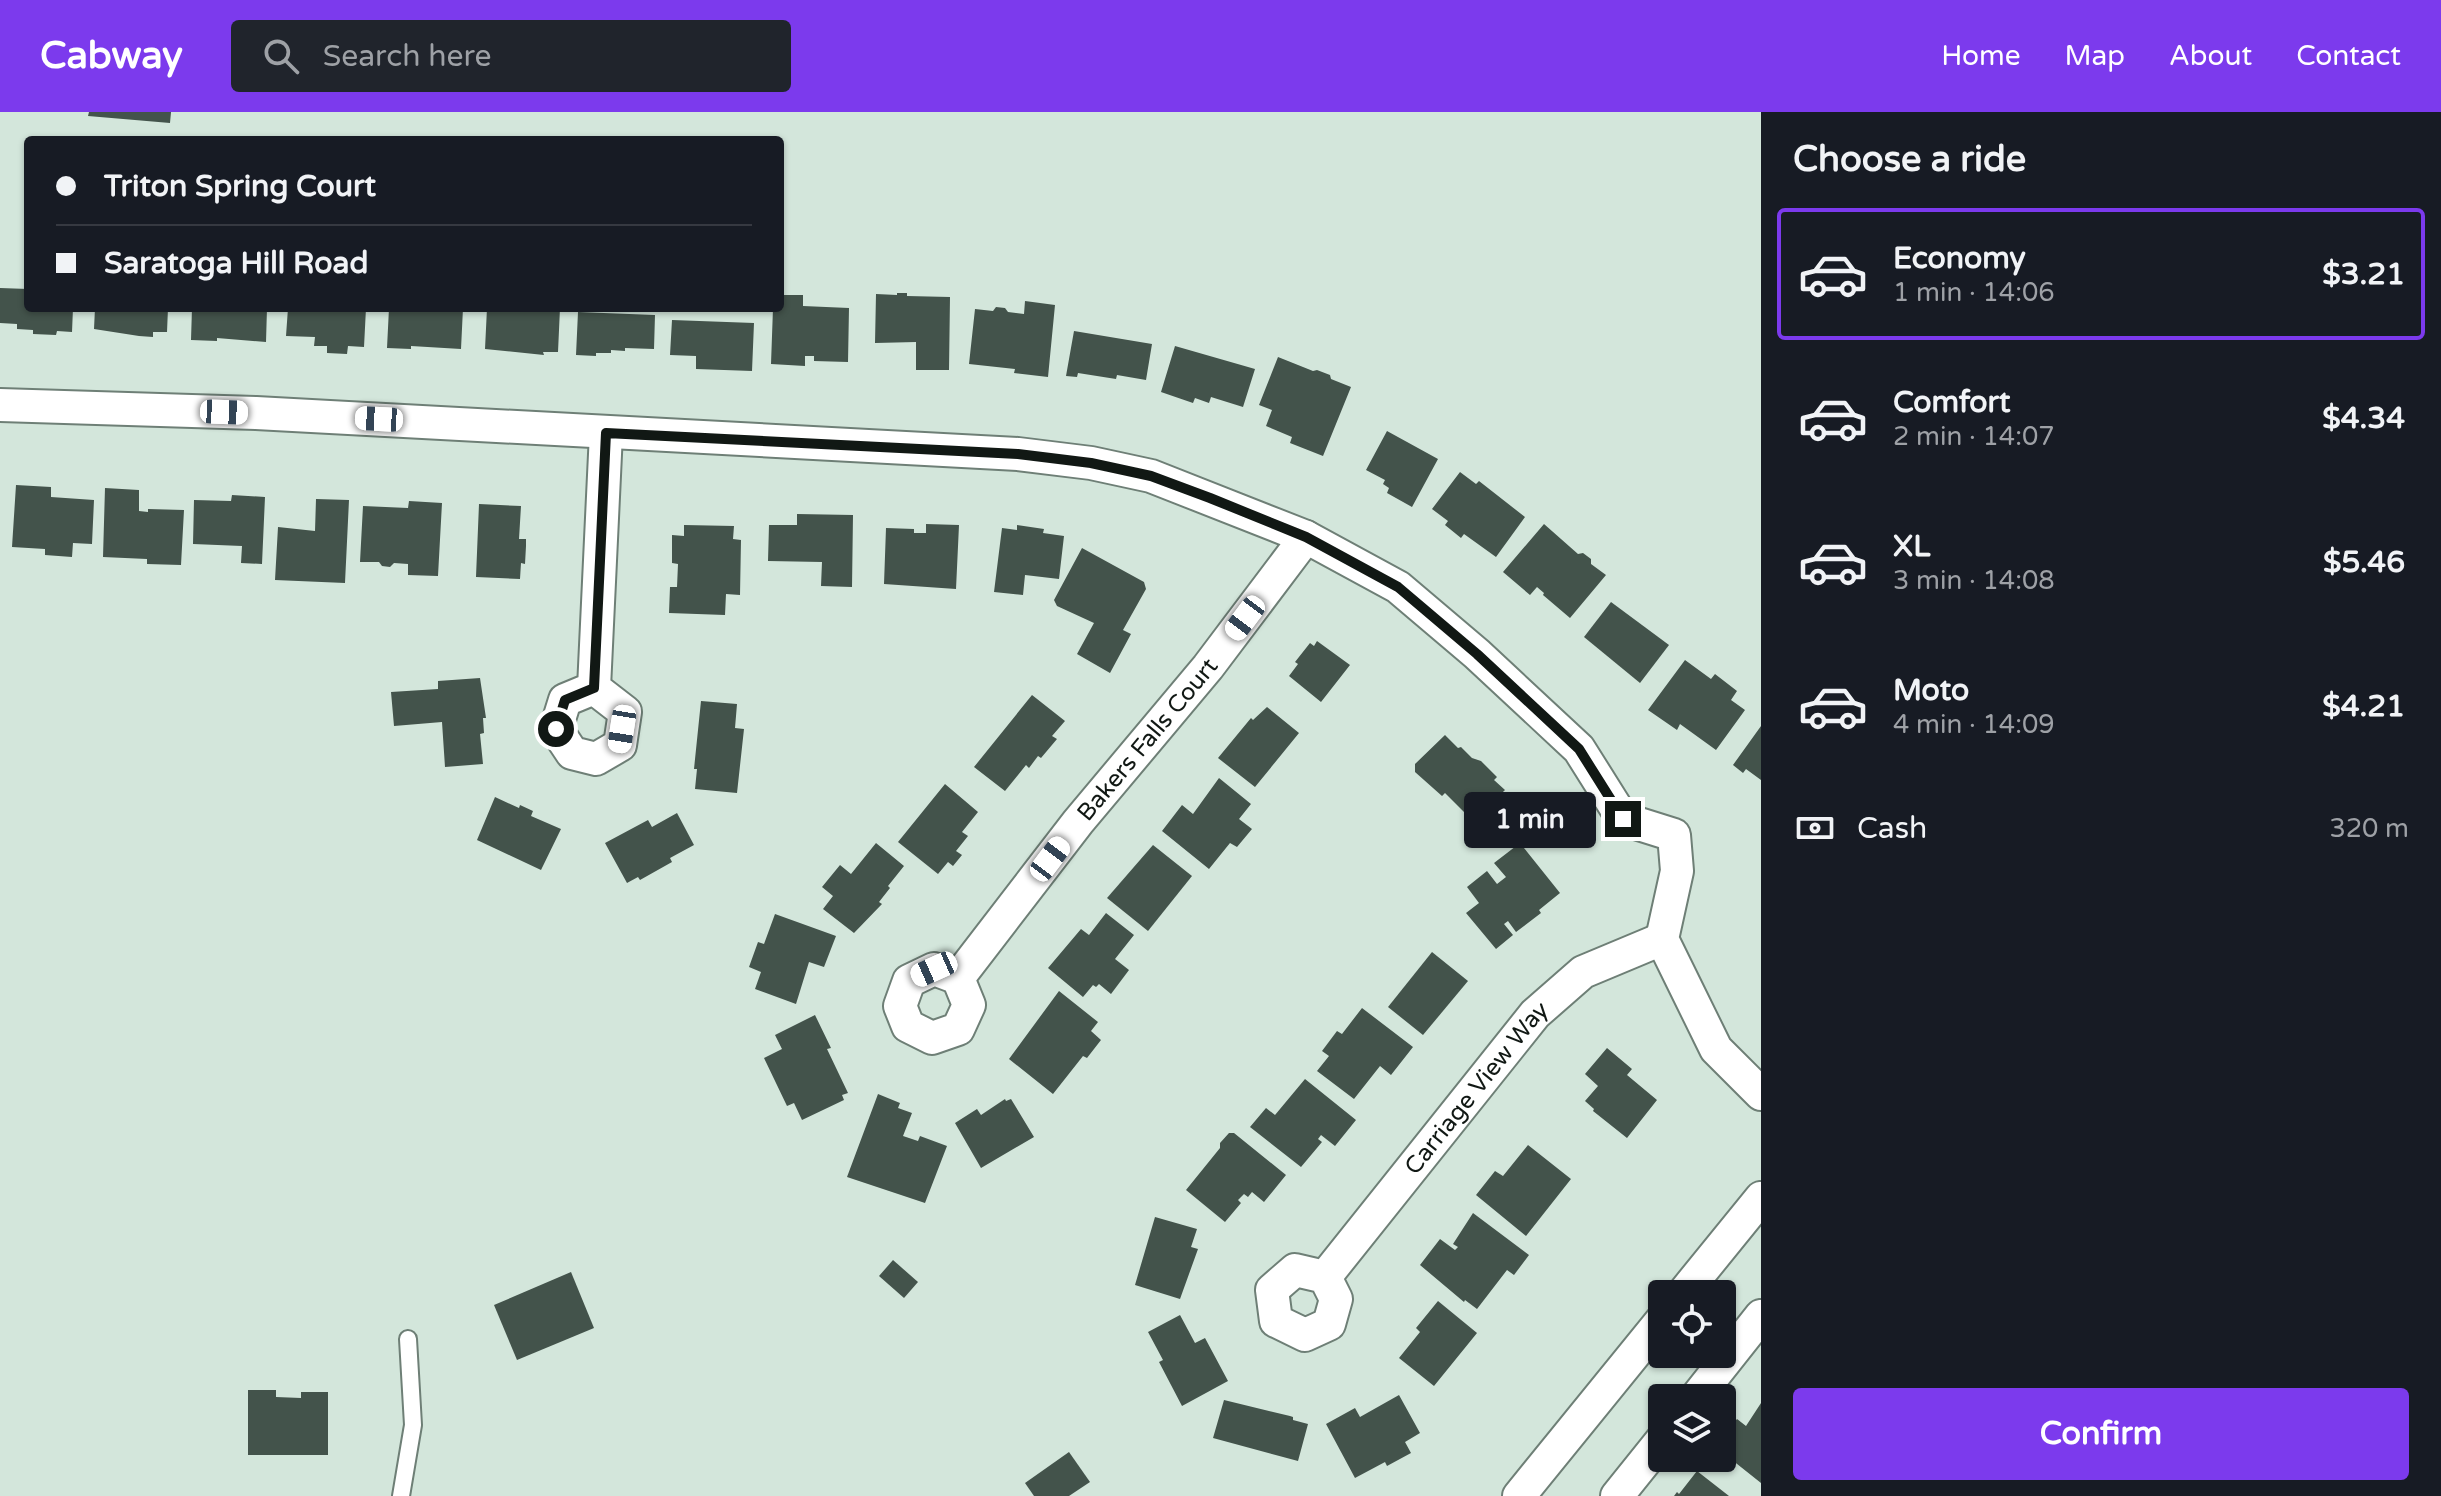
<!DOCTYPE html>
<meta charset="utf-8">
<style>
body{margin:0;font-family:"Varela Round",sans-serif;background:#20242c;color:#f1f3f6;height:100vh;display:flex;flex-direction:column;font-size:30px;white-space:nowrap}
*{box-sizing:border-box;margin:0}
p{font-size:26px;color:#9ea1a6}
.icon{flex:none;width:44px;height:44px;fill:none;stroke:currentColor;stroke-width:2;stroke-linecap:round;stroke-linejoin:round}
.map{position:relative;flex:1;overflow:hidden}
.side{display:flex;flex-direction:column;background:#171b24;width:680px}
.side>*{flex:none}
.banner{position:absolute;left:24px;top:24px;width:760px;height:176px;border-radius:8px;box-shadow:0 2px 6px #0004;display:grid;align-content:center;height:176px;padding:0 32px;background:#171b24}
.controls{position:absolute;left:1648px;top:1168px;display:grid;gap:16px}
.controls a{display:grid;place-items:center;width:88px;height:88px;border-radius:8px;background:#171b24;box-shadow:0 2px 6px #0004;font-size:40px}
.end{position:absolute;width:36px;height:36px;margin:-18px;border:10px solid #111814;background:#fff;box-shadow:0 0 0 4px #fff}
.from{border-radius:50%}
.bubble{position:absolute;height:56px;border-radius:8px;background:#171b24;box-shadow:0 2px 6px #0004;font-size:26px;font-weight:800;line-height:56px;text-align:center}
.car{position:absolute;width:24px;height:48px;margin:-24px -12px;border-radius:10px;box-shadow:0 0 6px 2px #0007;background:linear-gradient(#fff 24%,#345 0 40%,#fff 0 76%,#345 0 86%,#fff 0)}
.banner b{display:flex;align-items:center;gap:28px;height:76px;font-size:30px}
.banner b+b{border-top:2px solid #363941}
.banner i{width:20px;height:20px;background:#f1f3f6}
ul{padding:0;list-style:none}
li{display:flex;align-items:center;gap:24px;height:132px;margin:0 16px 12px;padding:0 16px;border:4px solid transparent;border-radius:8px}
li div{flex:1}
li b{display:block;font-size:30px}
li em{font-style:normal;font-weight:800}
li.on{border-color:#7c3aed}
li>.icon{width:72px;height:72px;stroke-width:1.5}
h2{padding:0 32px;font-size:36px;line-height:96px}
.pay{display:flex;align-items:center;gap:20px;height:88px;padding:0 32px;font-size:30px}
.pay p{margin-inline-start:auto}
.button{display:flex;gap:16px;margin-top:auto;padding:16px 32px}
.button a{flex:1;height:92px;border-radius:8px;background:#7c3aed;color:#fff;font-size:32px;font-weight:800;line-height:92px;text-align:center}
header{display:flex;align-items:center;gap:48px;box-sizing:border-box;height:112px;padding:0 40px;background:#7c3aed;color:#fff}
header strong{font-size:38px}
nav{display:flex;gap:44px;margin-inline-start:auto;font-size:28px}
.search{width:560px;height:72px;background:#20242c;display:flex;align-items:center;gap:20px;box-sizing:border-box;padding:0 28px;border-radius:8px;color:#9ea1a6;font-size:30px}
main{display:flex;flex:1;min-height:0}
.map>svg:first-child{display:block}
</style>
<header>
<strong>Cabway</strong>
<div class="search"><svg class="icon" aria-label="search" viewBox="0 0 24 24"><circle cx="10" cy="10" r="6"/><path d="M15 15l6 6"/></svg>Search here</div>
<nav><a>Home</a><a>Map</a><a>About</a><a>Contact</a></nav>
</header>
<main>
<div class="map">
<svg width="1761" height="1384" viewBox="0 0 1761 1384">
<rect width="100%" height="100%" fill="#d3e6db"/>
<g fill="#43534b">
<path d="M 89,0 L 171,0 L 170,11 L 88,4 Z"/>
<path d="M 0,176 L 28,177 L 28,196 L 73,196 L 72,220 L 57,219 L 56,223 L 33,222 L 33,218 L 17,217 L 17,212 L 0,211 Z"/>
<path d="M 897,181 L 907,181 L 907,184 L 950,185 L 949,258 L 916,258 L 916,230 L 875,231 L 876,182 L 897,183 Z"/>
<path d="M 780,183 L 803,183 L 803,194 L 849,196 L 848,250 L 814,249 L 814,244 L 805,244 L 805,254 L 771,252 L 773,196 L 780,196 Z"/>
<path d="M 1025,189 L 1055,193 L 1048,265 L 1014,261 L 1015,257 L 969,252 L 975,197 L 993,199 L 996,195 L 1005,196 L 1008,200 L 1024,202 Z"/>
<path d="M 95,196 L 168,196 L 167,220 L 153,220 L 153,225 L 139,224 L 94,217 Z"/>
<path d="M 192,196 L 267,196 L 266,230 L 217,226 L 217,229 L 191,228 Z"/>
<path d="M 288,196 L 366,196 L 364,235 L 348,234 L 347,242 L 327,241 L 327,234 L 314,234 L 315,225 L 286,224 Z"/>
<path d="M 389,196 L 463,196 L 461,237 L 411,234 L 411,237 L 387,236 Z"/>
<path d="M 487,196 L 560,196 L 558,240 L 543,240 L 544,243 L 485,237 Z"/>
<path d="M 578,200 L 655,203 L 654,237 L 625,236 L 625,239 L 611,238 L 611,241 L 596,241 L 596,244 L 576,243 Z"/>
<path d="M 672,208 L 754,211 L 752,259 L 696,257 L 696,244 L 670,243 Z"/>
<path d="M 1074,219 L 1152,232 L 1146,268 L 1117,263 L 1116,267 L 1078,261 L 1077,265 L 1066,264 Z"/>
<path d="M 1175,234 L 1255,257 L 1243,295 L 1211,285 L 1209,291 L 1195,286 L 1193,291 L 1161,280 Z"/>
<path d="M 1278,245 L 1313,259 L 1317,258 L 1330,263 L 1331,267 L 1351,275 L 1323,344 L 1290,331 L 1292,325 L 1266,314 L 1272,298 L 1259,293 Z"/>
<path d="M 1387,319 L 1438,347 L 1412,395 L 1387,381 L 1389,376 L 1383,372 L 1385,368 L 1366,358 Z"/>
<path d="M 1460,360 L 1476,372 L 1479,369 L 1525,405 L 1496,445 L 1464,422 L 1461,426 L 1445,413 L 1448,409 L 1432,397 Z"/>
<path d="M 16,373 L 51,375 L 51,385 L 94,388 L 92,432 L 73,431 L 72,445 L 45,443 L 45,437 L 12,435 Z"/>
<path d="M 105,376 L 139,378 L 139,399 L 148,400 L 148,397 L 184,398 L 181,453 L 147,452 L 147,447 L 103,445 Z"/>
<path d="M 232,383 L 265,385 L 262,452 L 241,451 L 242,434 L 193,432 L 194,388 L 231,389 Z"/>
<path d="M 316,387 L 349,388 L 345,471 L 275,468 L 278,415 L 315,419 Z"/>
<path d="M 409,389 L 442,391 L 438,464 L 408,463 L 408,452 L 394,451 L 390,455 L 382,454 L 379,450 L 360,450 L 363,394 L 408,396 Z"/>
<path d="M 479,392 L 521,394 L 519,427 L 526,427 L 526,434 L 525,452 L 521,451 L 520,467 L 476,465 Z"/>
<path d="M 797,402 L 853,403 L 852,475 L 821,474 L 822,450 L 768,449 L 769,413 L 797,413 Z"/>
<path d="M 926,412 L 959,413 L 956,477 L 884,472 L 886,416 L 914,417 L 914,421 L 926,421 Z"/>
<path d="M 1544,412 L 1578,442 L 1583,441 L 1591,447 L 1591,452 L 1606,463 L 1570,506 L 1543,483 L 1544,481 L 1537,475 L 1530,483 L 1503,460 Z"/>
<path d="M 684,413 L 734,414 L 733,427 L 741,428 L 740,483 L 726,482 L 725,503 L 669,501 L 670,475 L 677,475 L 678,452 L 672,451 L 672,423 L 684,424 Z"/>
<path d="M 1017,413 L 1044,417 L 1043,421 L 1064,424 L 1059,467 L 1025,463 L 1023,483 L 994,480 L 1002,416 L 1017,418 Z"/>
<path d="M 1082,436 L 1144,470 L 1146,477 L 1123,518 L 1131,522 L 1110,561 L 1077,542 L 1094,511 L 1057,494 L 1054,488 Z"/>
<path d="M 1611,490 L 1669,533 L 1640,571 L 1584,525 Z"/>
<path d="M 1317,529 L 1350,553 L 1321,590 L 1289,564 L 1298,552 L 1295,550 L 1310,531 L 1314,534 Z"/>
<path d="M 1685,548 L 1711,567 L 1715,562 L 1737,579 L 1731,588 L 1745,598 L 1716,638 L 1680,612 L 1677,618 L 1648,598 Z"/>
<path d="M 480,566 L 486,606 L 483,606 L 484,621 L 480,622 L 483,652 L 445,655 L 442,610 L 394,614 L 391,580 L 438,577 L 438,569 Z"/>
<path d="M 1032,583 L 1065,609 L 1052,624 L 1057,627 L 1041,646 L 1038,644 L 1029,656 L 1026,653 L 1005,679 L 974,655 Z"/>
<path d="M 701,589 L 737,592 L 735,616 L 744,617 L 737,681 L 695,677 L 697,657 L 694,657 Z"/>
<path d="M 1267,595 L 1299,621 L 1255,675 L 1218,646 L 1251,606 L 1253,608 Z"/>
<path d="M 1761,614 L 1761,668 L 1746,657 L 1743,661 L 1733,653 Z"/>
<path d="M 1445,623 L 1458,636 L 1461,635 L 1472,646 L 1481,649 L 1497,665 L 1494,668 L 1505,678 L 1473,709 L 1445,681 L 1442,684 L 1415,660 L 1415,652 Z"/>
<path d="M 1219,666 L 1251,692 L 1239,707 L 1252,717 L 1237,735 L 1230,731 L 1209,757 L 1162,719 L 1182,693 L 1193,702 Z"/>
<path d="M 945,672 L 978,700 L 962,720 L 968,724 L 956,739 L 962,743 L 953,754 L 948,750 L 938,762 L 898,730 Z"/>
<path d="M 495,685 L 519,696 L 520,693 L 533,699 L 531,704 L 561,717 L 541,758 L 477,728 Z"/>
<path d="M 677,701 L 694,733 L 670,746 L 672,750 L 640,768 L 638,765 L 627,771 L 605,731 L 648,708 L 652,715 Z"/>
<path d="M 876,731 L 904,754 L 888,774 L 890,776 L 879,790 L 882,792 L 854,821 L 823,797 L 833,784 L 822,775 L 840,753 L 851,762 Z"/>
<path d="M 1520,731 L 1560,781 L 1539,798 L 1541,801 L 1516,820 L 1508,809 L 1504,812 L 1513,823 L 1496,837 L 1466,801 L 1479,791 L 1467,775 L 1487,759 L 1497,772 L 1506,765 L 1494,751 Z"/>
<path d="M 1153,733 L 1192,764 L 1148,819 L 1107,786 Z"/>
<path d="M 1106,801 L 1134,823 L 1115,847 L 1129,858 L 1111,882 L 1099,872 L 1096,875 L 1093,873 L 1083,885 L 1048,856 L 1081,817 L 1089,823 Z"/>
<path d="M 775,802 L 836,824 L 824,855 L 809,850 L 796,892 L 755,877 L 761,860 L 749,855 L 758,830 L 764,832 Z"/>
<path d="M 1432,840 L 1468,869 L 1423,923 L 1388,895 Z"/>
<path d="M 1059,879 L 1098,910 L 1091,919 L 1101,928 L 1087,946 L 1083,944 L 1053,982 L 1009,947 Z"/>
<path d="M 1362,896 L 1413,935 L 1391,963 L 1380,954 L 1354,987 L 1317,959 L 1329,944 L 1322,939 L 1337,919 L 1342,922 Z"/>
<path d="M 815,903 L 831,936 L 827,937 L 848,981 L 842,983 L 844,988 L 802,1008 L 794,991 L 787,994 L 764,946 L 782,937 L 775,923 Z"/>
<path d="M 1607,936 L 1632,957 L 1627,963 L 1657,988 L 1627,1026 L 1593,999 L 1594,997 L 1585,989 L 1598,974 L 1585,962 Z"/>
<path d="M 1305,967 L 1356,1008 L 1335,1034 L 1321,1023 L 1318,1027 L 1322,1030 L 1301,1055 L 1250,1015 L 1266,996 L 1275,1003 Z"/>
<path d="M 878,982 L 900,991 L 898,996 L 912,1001 L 903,1024 L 918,1029 L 920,1024 L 947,1034 L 925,1091 L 847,1065 Z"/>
<path d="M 1005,987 L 1006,989 L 1011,987 L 1034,1025 L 981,1056 L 955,1011 L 977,997 L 981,1003 Z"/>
<path d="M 1229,1021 L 1234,1021 L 1286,1063 L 1264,1090 L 1252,1080 L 1248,1085 L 1244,1082 L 1238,1088 L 1241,1091 L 1225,1110 L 1186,1078 L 1220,1036 L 1220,1031 Z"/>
<path d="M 1528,1033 L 1571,1067 L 1526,1124 L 1476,1083 L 1495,1059 L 1503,1064 Z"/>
<path d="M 1473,1101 L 1529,1143 L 1514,1163 L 1507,1158 L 1477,1197 L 1465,1188 L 1464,1190 L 1420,1153 L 1440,1127 L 1455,1138 L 1458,1135 L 1453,1132 Z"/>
<path d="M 1155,1105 L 1197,1117 L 1191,1135 L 1198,1137 L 1180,1187 L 1135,1173 Z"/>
<path d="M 893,1148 L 918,1170 L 904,1186 L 879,1164 Z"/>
<path d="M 571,1160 L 594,1216 L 517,1248 L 494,1193 Z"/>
<path d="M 1438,1189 L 1477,1221 L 1434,1274 L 1399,1246 L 1420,1220 L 1416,1216 Z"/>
<path d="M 1180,1203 L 1195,1231 L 1205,1226 L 1228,1269 L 1182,1294 L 1159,1250 L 1163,1248 L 1148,1220 Z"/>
<path d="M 248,1278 L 276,1278 L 276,1285 L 301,1286 L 301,1280 L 328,1280 L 328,1343 L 248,1343 Z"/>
<path d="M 1399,1283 L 1420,1321 L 1405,1330 L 1411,1341 L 1387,1354 L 1385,1350 L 1355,1366 L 1326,1312 L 1355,1296 L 1360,1305 Z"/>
<path d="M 1224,1288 L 1290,1304 L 1293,1305 L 1293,1308 L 1308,1312 L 1298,1349 L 1213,1326 Z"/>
<path d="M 1761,1291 L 1761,1371 L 1722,1340 L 1722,1325 L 1737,1307 L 1746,1314 Z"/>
<path d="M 1069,1340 L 1090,1370 L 1069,1384 L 1034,1384 L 1025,1371 Z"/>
<path d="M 1697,1359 L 1729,1384 L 1674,1384 L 1677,1380 L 1679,1382 Z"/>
</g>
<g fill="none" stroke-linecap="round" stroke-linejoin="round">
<g stroke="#6e7f76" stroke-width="20">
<path id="service" d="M 401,1384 L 413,1313 L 408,1227"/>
</g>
<g stroke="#6e7f76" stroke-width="36">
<g id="minor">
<path d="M 0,293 L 256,301 L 1018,342 L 1091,351 L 1151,364 L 1306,425 L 1398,475 L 1477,542 L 1579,637 L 1623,707 L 1674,723 L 1677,759 L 1662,827 L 1716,937 L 1761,982"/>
<path d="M 594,576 L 625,600 L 620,633 L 596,647 L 572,641 L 556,617 L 565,588 L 594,576 L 606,321"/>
<path id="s1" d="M 958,866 L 969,893 L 958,917 L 932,926 L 908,914 L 900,894 L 909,869 L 934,857 L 958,866 L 1078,710 L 1208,555 L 1306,425"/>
<path id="s2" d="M 1325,1165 L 1336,1187 L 1329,1212 L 1305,1223 L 1276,1209 L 1272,1178 L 1295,1158 L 1325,1165 L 1535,902 L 1583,860 L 1662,827"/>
<path d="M 1683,1182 L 1761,1086"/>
<path d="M 1696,1286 L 1761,1204"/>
<path d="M 1519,1384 L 1662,1208"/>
<path d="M 1617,1384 L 1662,1328"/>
</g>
</g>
<use href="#service" stroke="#fff" stroke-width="16"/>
<use href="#minor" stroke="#fff" stroke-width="32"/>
</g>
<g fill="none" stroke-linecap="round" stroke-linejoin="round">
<path stroke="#111814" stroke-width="10" d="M 556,617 L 565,588 L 594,576 L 606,321 L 1018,342 L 1091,351 L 1151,364 L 1210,386 L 1306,425 L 1398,475 L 1477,542 L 1579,637 L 1623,707"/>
</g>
<g text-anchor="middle" stroke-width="8" stroke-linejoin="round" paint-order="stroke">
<g font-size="24" fill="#111814" stroke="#d3e6db">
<text dy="8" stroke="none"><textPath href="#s1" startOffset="516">Bakers Falls Court</textPath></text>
<text dy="8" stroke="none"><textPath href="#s2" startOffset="444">Carriage View Way</textPath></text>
</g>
</g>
</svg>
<div class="controls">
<a><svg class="icon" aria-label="locate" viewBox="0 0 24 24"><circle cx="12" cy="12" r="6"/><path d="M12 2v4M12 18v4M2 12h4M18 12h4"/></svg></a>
<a><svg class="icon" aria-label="layers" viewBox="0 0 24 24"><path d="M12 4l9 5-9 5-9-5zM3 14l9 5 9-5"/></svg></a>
</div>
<i class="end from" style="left:556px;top:617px"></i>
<i class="end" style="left:1623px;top:707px"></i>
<div class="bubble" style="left:1464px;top:680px;width:132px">1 min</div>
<i class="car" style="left:224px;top:300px;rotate:92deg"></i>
<i class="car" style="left:379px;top:307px;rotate:273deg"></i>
<i class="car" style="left:1245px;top:506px;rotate:217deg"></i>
<i class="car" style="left:622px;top:617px;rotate:189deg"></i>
<i class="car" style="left:1050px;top:747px;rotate:37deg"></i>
<i class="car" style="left:934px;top:857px;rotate:246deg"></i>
<div class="banner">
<b><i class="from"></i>Triton Spring Court</b>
<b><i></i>Saratoga Hill Road</b>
</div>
</div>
<section class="side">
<h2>Choose a ride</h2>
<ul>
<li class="on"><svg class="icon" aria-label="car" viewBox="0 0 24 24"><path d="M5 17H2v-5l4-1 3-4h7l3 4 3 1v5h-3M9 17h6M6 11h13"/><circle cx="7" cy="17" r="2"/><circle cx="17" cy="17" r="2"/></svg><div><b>Economy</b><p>1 min · 14:06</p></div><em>$3.21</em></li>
<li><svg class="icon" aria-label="car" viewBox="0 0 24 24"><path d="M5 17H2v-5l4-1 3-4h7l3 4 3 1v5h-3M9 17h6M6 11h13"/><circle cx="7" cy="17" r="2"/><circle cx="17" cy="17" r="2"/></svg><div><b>Comfort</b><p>2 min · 14:07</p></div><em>$4.34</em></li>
<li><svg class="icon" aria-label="car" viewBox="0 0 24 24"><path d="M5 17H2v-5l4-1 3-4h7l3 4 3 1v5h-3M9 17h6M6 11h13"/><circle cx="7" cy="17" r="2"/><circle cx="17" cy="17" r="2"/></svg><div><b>XL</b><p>3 min · 14:08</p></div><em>$5.46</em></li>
<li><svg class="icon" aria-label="car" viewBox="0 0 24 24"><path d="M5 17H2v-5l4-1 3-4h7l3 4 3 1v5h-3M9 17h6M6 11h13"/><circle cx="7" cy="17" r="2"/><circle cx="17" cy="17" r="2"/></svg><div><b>Moto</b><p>4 min · 14:09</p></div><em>$4.21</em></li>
</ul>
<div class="pay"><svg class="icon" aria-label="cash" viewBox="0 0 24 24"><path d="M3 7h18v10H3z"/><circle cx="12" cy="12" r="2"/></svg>Cash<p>320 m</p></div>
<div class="button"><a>Confirm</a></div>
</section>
</main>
